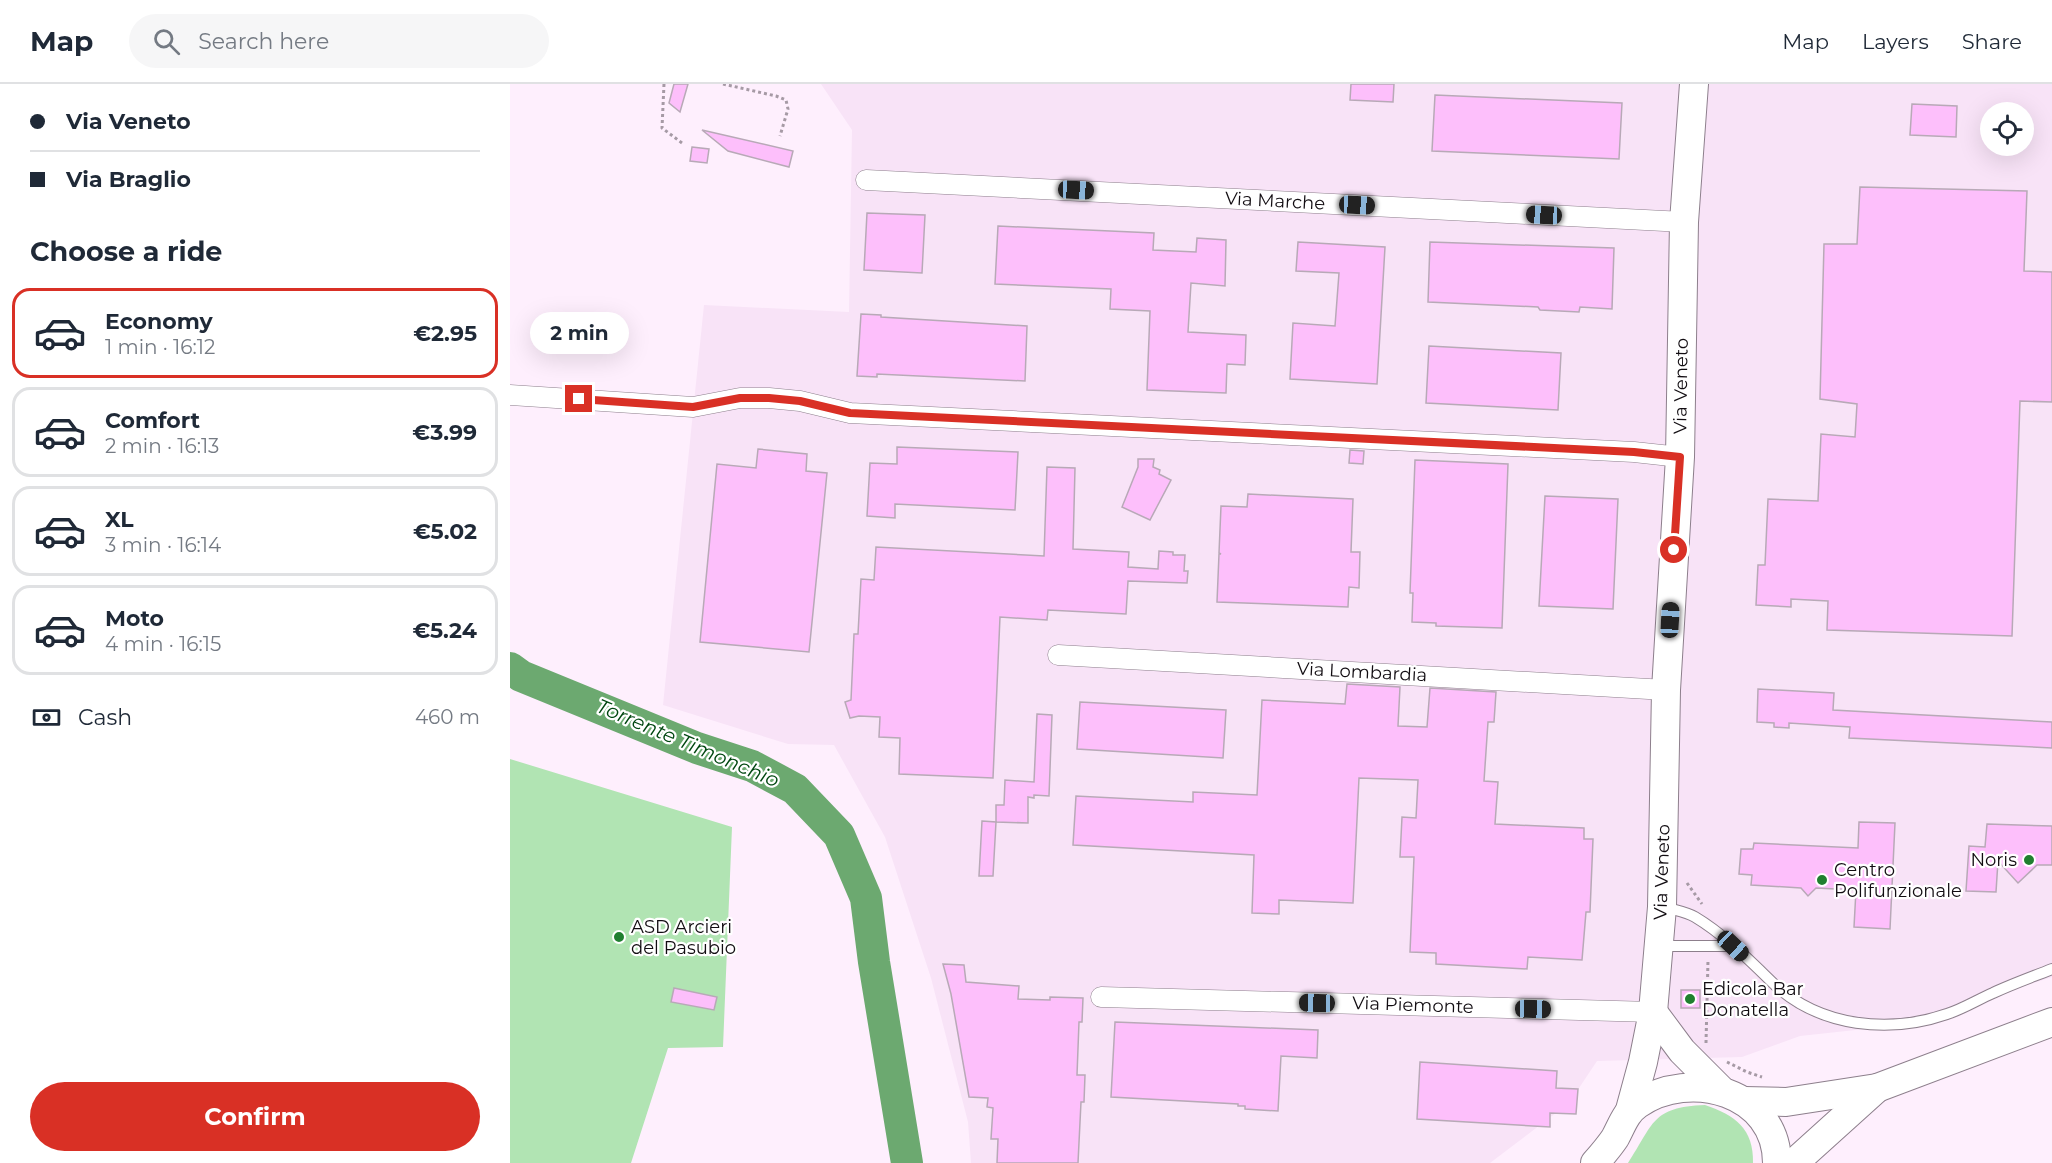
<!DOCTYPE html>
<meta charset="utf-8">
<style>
body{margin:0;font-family:Montserrat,sans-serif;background:#f6f6f7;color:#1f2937;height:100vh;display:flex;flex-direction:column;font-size:22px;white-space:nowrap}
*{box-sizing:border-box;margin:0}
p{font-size:20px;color:#747a83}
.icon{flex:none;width:33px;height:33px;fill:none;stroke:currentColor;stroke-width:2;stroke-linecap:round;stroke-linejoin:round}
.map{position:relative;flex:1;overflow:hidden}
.panel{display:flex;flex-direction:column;background:#fff;width:510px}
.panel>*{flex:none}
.banner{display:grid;align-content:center;height:132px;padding:0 30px;background:#fff}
.controls{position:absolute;left:1470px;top:18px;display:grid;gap:12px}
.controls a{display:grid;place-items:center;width:54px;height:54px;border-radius:50%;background:#fff;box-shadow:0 6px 24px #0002;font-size:30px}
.end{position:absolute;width:27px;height:27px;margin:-14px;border:8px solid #d93025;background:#fff;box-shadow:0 0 0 3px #fff}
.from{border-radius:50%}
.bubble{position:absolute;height:42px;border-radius:21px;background:#fff;box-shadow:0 6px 24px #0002;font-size:20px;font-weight:700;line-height:42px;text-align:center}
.car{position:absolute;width:18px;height:36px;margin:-18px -9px;border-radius:8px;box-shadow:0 0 4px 2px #0007;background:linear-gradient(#222 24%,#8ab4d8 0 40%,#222 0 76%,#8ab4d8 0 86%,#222 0)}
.banner b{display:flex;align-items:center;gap:21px;height:57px;font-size:22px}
.banner b+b{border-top:2px solid #e0e1e3}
.banner i{width:15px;height:15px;background:#1f2937}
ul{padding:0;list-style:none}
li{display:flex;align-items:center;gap:18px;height:90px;margin:0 12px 9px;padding:0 18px;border:3px solid #e0e1e3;border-radius:18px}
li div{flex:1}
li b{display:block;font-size:22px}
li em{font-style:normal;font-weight:700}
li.current{border-color:#d93025}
li>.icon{width:54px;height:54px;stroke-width:1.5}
h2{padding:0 30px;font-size:27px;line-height:72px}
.pay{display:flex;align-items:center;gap:15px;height:66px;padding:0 30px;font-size:22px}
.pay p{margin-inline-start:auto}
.button{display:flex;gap:12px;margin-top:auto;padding:12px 30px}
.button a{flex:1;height:69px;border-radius:36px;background:#d93025;color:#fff;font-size:24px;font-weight:700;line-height:69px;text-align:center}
header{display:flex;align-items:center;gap:36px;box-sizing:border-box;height:84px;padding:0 30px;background:#fff;border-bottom:2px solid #e0e1e3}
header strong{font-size:28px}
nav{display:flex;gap:33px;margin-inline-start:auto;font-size:21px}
.search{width:420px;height:54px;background:#f6f6f7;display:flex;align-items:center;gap:15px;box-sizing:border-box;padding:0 21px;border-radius:33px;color:#747a83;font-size:22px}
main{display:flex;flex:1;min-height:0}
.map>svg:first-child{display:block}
</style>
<header>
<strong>Map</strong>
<div class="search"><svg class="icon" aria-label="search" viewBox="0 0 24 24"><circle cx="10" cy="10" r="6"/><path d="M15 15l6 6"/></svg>Search here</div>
<nav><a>Map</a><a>Layers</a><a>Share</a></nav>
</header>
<main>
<section class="panel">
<div class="banner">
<b><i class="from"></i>Via Veneto</b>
<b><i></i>Via Braglio</b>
</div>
<h2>Choose a ride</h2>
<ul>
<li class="current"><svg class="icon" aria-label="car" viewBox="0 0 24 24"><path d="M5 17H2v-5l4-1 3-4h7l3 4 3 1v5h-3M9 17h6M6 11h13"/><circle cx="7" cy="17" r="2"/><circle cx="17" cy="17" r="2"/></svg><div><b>Economy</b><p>1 min · 16:12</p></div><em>€2.95</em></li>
<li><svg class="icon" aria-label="car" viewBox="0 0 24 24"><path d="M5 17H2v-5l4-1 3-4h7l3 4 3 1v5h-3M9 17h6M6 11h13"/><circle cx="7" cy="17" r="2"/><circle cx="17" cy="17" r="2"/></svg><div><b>Comfort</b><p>2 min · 16:13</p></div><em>€3.99</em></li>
<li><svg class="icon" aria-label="car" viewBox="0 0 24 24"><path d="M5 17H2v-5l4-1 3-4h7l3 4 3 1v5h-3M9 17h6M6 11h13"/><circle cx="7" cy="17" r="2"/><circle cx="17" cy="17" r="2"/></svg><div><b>XL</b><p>3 min · 16:14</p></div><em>€5.02</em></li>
<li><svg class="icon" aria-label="car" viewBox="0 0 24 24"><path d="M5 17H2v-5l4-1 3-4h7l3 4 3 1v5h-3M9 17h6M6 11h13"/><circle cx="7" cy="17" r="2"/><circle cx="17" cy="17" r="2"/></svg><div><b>Moto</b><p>4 min · 16:15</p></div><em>€5.24</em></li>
</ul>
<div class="pay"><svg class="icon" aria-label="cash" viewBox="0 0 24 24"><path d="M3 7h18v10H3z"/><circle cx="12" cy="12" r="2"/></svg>Cash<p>460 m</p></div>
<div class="button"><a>Confirm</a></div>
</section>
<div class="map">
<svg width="1542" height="1079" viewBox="0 0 1542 1079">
<rect width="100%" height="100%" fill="#feeffd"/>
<path fill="#f8e3f7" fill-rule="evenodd" d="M 311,0 L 1542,0 L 1542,893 L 1392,941 L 1290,952 L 1232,973 L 1087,977 L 1059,1019 L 980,1079 L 461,1079 L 458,1038 L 421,894 L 375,753 L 324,661 L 278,660 L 153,621 L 194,221 L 339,228 L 342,46 ZM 1480,28 L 1514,28 L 1514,62 L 1480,62 Z"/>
<g fill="#b1e4b3">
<path d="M 0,675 L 222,743 L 213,963 L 158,964 L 121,1079 L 0,1079 Z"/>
<path d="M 1195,1021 C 1225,1031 1244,1045 1243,1079 L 1118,1079 C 1144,1040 1141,1023 1195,1021 Z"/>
</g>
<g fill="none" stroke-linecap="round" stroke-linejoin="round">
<path stroke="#6ca970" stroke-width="32" d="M 0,584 L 11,592 L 187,664 L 242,682 L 285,705 L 329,751 L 356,814 L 364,878 L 397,1079"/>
</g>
<g fill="#fdbffb" stroke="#b8a9b7" stroke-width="1.5">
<path d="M 164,0 L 178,0 L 170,28 L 159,19 Z"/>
<path d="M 841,0 L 884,0 L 883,18 L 840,16 Z"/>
<path d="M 925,11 L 1112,19 L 1109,75 L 922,67 Z"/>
<path d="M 1402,20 L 1447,22 L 1446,53 L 1400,51 Z"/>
<path d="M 192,46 L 283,67 L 279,83 L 218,67 Z"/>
<path d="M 182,63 L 199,65 L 197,79 L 180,77 Z"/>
<path d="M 1350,103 L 1517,107 L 1514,187 L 1542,188 L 1542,318 L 1510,317 L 1502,552 L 1317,546 L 1318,517 L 1281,515 L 1281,523 L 1246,521 L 1248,481 L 1255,481 L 1258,415 L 1308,417 L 1311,350 L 1345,353 L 1347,320 L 1310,315 L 1314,160 L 1347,160 Z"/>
<path d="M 357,129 L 415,131 L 412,189 L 354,186 Z"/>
<path d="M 488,142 L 644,149 L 643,166 L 686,168 L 687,154 L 716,156 L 715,202 L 681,199 L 678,248 L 736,251 L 735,281 L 717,280 L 716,309 L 637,306 L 640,227 L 600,225 L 601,205 L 485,200 Z"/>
<path d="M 788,158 L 875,163 L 867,300 L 780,295 L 783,239 L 825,242 L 829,189 L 786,187 Z"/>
<path d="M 920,158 L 1104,164 L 1102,225 L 1070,223 L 1069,228 L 1030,226 L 1028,223 L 918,218 Z"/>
<path d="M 351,230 L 371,231 L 371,233 L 517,242 L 515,297 L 367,290 L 367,293 L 347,292 Z"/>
<path d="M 919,262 L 1051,269 L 1048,326 L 916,319 Z"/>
<path d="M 387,363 L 508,368 L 505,426 L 385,420 L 385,434 L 357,432 L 360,379 L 387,380 Z"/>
<path d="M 248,365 L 297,370 L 296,387 L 317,389 L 299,568 L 190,558 L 207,380 L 246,384 Z"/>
<path d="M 840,366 L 854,367 L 853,380 L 839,379 Z"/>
<path d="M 628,375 L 644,375 L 643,383 L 650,386 L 649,390 L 661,396 L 640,436 L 612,423 L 628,383 Z"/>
<path d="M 905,376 L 998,380 L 992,544 L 926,542 L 926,539 L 902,538 L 903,509 L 900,509 Z"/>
<path d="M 537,383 L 565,384 L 563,465 L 619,468 L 618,483 L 648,485 L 649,467 L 663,468 L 663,471 L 675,471 L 674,487 L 678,487 L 677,499 L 618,497 L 616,530 L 538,526 L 537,536 L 490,533 L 483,694 L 389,690 L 390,654 L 369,653 L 370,633 L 349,632 L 340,634 L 335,618 L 341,616 L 344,550 L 348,550 L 351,495 L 364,496 L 366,463 L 534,472 Z"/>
<path d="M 738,410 L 843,415 L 841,468 L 850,468 L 849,504 L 839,503 L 838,523 L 707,518 L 709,470 L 711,470 L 709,469 L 711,422 L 737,423 Z"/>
<path d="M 1035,412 L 1108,415 L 1103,525 L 1029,522 Z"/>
<path d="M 837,600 L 890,603 L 888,642 L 917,643 L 920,604 L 986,608 L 984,638 L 978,638 L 974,697 L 988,698 L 985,740 L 1074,744 L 1074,755 L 1083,755 L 1080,828 L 1076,828 L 1072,876 L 1018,873 L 1017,885 L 926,880 L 926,869 L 900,868 L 904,773 L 890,773 L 892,733 L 906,734 L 908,696 L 849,694 L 843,819 L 769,816 L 769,830 L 742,829 L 744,771 L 563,761 L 566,712 L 683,718 L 683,708 L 747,711 L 752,616 L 835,620 Z"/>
<path d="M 1248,605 L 1324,609 L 1323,626 L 1542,638 L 1542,664 L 1339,654 L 1340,643 L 1279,639 L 1279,644 L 1264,643 L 1264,639 L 1247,638 Z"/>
<path d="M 570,618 L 716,626 L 713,674 L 567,665 Z"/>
<path d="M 527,630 L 542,631 L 539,712 L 524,711 L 524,714 L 518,713 L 518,739 L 486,738 L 486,721 L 494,721 L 495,696 L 524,698 Z"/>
<path d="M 472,737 L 486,738 L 483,792 L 469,792 Z"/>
<path d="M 1349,738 L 1385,739 L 1380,845 L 1344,843 L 1346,806 L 1306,804 L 1298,812 L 1291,804 L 1241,801 L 1242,791 L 1229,790 L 1231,765 L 1243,765 L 1244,759 L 1348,764 Z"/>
<path d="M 1477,740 L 1542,742 L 1542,781 L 1527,781 L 1508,799 L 1488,777 L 1486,808 L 1456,807 L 1459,762 L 1475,763 Z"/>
<path d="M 433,880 L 454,881 L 456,898 L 509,902 L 508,915 L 540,916 L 540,913 L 573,914 L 572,938 L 569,938 L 567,991 L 575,991 L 574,1018 L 571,1018 L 568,1079 L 487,1079 L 488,1055 L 481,1055 L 483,1024 L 477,1023 L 478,1014 L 459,1013 L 441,910 Z"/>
<path d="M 164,904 L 207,913 L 204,926 L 161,918 Z"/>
<rect x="1171" y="906" width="19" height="18"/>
<path d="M 605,938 L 808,946 L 807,974 L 771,972 L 768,1027 L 735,1025 L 735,1022 L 728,1022 L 728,1020 L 601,1013 Z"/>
<path d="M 910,978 L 1047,987 L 1046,1004 L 1068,1005 L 1066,1030 L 1040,1029 L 1040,1043 L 907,1035 Z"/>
</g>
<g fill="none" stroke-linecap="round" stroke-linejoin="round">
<g stroke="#8d7f8c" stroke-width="12">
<g id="lane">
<path d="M 1155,823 C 1164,826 1177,828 1185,833 C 1215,851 1240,877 1265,901 C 1311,943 1379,950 1437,930 C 1453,925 1467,916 1483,909 C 1502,900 1522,893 1542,885"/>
<path d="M 1149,862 L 1223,862"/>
</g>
</g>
<g stroke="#8d7f8c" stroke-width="21">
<g id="street">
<path d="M 356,96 L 1174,138"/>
<path d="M 0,311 L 183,323 L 230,314 L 259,314 L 290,317 L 340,329 L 1124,368 L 1170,373"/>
<path d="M 548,571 L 1156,606"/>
<path d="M 591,913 L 1143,928"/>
</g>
</g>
<g stroke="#8d7f8c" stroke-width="30">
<g id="secondary">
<path d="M 1143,928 L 1172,967 L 1211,1006"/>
<path d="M 1234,1017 L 1276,1018 L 1367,1004 L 1542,938"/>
<path d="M 1120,1026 L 1133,978 L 1143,928 L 1152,823 L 1156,606 L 1170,373 L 1174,138 L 1184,0"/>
<path d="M 1085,1079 C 1092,1071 1099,1063 1105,1054 C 1112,1041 1116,1028 1128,1020 C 1180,984 1267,1008 1267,1079"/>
<path d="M 1284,1079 L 1367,1004"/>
</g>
</g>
<g stroke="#a69aa5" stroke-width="3" stroke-dasharray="3 3" stroke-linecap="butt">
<path d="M 154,0 L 152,44 L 172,59"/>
<path d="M 213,0 L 266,12 L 276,16 L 278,25 L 270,52"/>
<path d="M 1177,799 L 1192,820"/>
<path d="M 1196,959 L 1198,876"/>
<path d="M 1217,978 L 1237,988 L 1252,993"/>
</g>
<use href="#lane" stroke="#fff" stroke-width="10"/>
<use href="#street" stroke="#fff" stroke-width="20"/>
<use href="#secondary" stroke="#fff" stroke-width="28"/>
</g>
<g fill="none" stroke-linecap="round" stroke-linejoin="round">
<path stroke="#d93025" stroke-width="8" d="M 69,315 L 183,323 L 230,314 L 259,314 L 290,317 L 340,329 L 1124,368 L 1170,373 L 1164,466"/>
</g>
<g fill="#207f30" stroke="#fff" stroke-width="2">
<circle cx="1519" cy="776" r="6"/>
<circle cx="1312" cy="796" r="6"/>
<circle cx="109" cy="853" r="6"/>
<circle cx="1180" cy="915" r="6"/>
</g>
<g text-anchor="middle" stroke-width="4.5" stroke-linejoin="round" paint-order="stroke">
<g font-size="18" fill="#110c11" stroke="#fff">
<text transform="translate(765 117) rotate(3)" y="6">Via Marche</text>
<text transform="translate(1171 302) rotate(-89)" y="6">Via Veneto</text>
<text transform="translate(852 588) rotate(3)" y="6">Via Lombardia</text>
<text transform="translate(1152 788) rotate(-88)" y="6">Via Veneto</text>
<text transform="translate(903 921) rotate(2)" y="6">Via Piemonte</text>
</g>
<g font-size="18" fill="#110c11" stroke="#fff" text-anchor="start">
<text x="1507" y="782" text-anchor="end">Noris</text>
<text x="1324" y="792">Centro<tspan x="1324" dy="21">Polifunzionale</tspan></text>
<text x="121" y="849">ASD Arcieri<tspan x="121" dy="21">del Pasubio</tspan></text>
<text x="1192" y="911">Edicola Bar<tspan x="1192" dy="21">Donatella</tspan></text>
</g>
<g font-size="20" font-style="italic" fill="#004710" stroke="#fff">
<text transform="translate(178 659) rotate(23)" y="7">Torrente Timonchio</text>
</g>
</g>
</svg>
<div class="controls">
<a><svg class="icon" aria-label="locate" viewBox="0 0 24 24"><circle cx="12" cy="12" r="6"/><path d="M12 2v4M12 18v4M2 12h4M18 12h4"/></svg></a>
</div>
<i class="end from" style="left:1164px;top:466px"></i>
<i class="end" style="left:69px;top:315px"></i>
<div class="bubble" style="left:20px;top:228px;width:99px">2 min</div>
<i class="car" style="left:566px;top:106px;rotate:93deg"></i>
<i class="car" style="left:847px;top:121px;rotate:93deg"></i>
<i class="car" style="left:1034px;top:131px;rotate:273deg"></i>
<i class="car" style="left:1160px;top:536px;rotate:3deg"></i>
<i class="car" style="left:1223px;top:862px;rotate:133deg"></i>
<i class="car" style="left:807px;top:919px;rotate:271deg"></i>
<i class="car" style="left:1023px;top:925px;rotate:91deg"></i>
</div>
</main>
